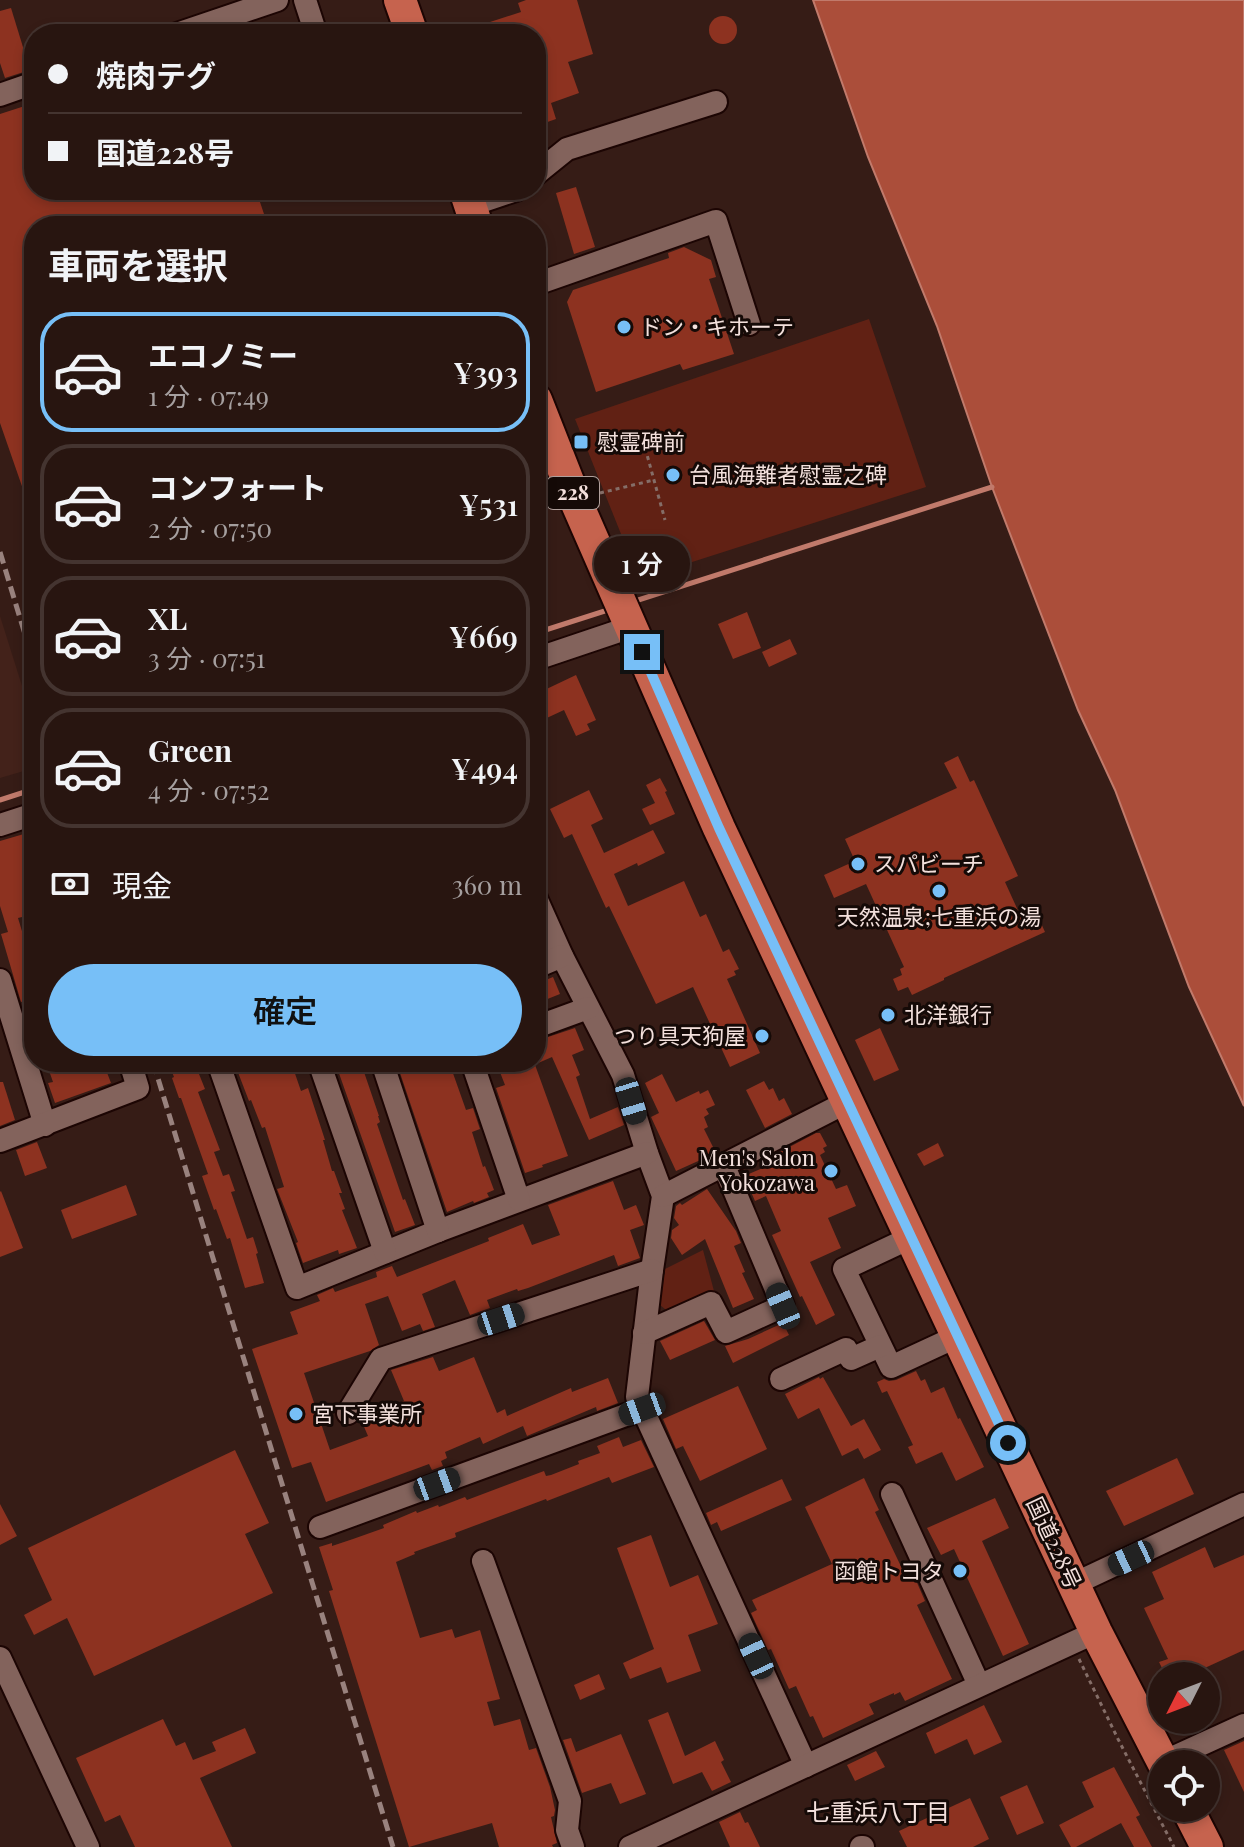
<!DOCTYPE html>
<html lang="ja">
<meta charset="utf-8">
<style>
body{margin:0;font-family:"Playfair Display","Noto Sans JP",serif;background:#34221e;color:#f1f3f6;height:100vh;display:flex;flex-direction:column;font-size:30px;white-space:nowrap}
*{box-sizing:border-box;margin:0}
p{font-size:26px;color:#a59f9f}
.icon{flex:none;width:44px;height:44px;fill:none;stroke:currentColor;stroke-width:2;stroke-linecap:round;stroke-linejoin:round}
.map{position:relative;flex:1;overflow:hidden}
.details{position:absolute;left:24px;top:216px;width:522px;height:856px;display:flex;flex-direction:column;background:#281510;border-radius:32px;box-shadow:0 4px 12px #0003,0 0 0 2px #443430}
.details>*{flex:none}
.guide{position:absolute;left:24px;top:24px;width:522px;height:176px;border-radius:32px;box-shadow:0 4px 12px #0003,0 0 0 2px #443430;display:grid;align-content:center;height:176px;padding:0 24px;background:#281510}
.needle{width:52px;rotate:228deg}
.fabs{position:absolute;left:1148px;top:1662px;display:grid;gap:16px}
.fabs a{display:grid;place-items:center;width:72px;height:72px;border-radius:50%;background:#281510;box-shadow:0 4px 12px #0003,0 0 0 2px #443430;font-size:40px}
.end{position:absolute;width:36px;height:36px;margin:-18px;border:10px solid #77bff7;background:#111;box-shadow:0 0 0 4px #111}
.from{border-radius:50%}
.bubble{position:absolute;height:56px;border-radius:28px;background:#281510;box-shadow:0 4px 12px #0003,0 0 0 2px #443430;font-size:26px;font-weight:600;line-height:56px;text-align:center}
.car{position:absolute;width:24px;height:48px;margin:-24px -12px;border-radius:10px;box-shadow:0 0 6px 2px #0007;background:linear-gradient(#222 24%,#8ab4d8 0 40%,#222 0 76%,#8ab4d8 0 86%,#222 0)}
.guide b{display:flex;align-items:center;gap:28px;height:76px;font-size:30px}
.guide b+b{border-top:2px solid #443430}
.guide i{width:20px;height:20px;background:#f1f3f6}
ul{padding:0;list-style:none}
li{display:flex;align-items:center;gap:24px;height:120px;margin:0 16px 12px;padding:0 8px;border:4px solid #443430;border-radius:32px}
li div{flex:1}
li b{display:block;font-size:30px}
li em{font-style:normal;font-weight:600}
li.selected{border-color:#77bff7}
li>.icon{width:72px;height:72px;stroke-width:1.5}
h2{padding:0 24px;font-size:36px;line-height:96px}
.pay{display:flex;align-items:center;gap:20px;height:88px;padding:0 24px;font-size:30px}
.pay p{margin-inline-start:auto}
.cta{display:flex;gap:16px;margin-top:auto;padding:16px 24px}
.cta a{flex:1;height:92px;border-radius:48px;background:#77bff7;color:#111;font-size:32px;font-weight:600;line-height:92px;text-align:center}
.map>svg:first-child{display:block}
</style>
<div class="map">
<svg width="1244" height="1847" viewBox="0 0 1244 1847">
<rect width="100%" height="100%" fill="#361c16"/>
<path fill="#43221a" d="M 0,616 L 34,724 L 34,768 L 0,778 Z"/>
<g fill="#612114">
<path d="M 869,319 L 926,487 L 639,579 L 575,419 Z"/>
<path d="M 703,1250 L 714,1291 L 671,1314 L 660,1305 L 665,1269 Z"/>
</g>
<path fill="#ab4e3a" stroke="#c17a6b" stroke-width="2" d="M 813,0 L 1244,0 L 1244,1106 L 1189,987 L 1115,790 L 1078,710 L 992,487 L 937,326 L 868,157 Z"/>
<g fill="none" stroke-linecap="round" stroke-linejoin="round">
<g stroke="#c17a6b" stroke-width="5">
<path d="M 632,602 L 992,487"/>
<path d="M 536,633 L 611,609"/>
<path d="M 0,800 L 34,789"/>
</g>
</g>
<g fill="#8d3220">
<path d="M 526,0 L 577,0 L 593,54 L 568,62 L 579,93 L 551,103 L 556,119 L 536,126 L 536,34 L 494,34 L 490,22 L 521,12 L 518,3 Z"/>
<path d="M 11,8 L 30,70 L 5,78 L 0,63 L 0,11 Z"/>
<circle cx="723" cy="30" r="14"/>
<path d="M 34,103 L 34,190 L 256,190 L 268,226 L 34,226 L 34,515 L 32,515 L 0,423 L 0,114 Z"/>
<path d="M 576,187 L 595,247 L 574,254 L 556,193 Z"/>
<path d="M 684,247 L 711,260 L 716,277 L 709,279 L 734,354 L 683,370 L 680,364 L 596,392 L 567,302 L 573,290 L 669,258 L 668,253 Z"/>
<path d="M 747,612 L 761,648 L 733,659 L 718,624 Z"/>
<path d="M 790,639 L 797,654 L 769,667 L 762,652 Z"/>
<path d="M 576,675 L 596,720 L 587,724 L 590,730 L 576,736 L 564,710 L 536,723 L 536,694 Z"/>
<path d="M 958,756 L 970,782 L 974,780 L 1018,876 L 1005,882 L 1020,915 L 1034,908 L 1045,932 L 944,978 L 944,980 L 912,995 L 908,987 L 898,991 L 893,979 L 902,975 L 900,969 L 904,967 L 866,884 L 834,898 L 824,875 L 855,861 L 845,839 L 957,788 L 944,763 Z"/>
<path d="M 660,778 L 667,791 L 665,792 L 675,814 L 650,825 L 642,809 L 655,803 L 646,785 Z"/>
<path d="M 589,790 L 603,819 L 591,825 L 604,853 L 653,830 L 665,853 L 638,866 L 637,863 L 614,874 L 628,906 L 684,881 L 700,917 L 706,914 L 723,952 L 729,949 L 739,969 L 734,971 L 736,975 L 727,979 L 760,1053 L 730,1067 L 693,987 L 656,1004 L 609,906 L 606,908 L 572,834 L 564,838 L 550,809 Z"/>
<path d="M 34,831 L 34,914 L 18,918 L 28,951 L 34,949 L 34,998 L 21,1002 L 1,934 L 8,932 L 0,906 L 0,841 Z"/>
<path d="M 553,977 L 560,994 L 540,1002 L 536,993 L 536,984 Z"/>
<path d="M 575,1028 L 584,1050 L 572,1055 L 580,1075 L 576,1077 L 590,1119 L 618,1107 L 624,1125 L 589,1140 L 552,1057 L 536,1064 L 536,1041 Z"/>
<path d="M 880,1028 L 899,1070 L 874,1081 L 855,1040 Z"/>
<path d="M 46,1062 L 103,1062 L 111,1083 L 55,1103 L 48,1083 L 53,1082 Z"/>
<path d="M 168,1062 L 192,1062 L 195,1069 L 197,1069 L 205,1089 L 198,1092 L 220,1150 L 214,1152 L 223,1176 L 229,1174 L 235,1191 L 231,1192 L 247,1239 L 253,1237 L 258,1253 L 256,1254 L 264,1283 L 245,1288 L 230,1238 L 227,1239 L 216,1209 L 214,1210 L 202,1176 L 208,1174 L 181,1098 L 179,1098 L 172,1078 L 174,1077 Z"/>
<path d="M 234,1062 L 256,1062 L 259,1071 L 284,1062 L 291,1062 L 301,1091 L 308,1088 L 325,1140 L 323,1140 L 332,1171 L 334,1171 L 342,1193 L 339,1193 L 345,1209 L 342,1210 L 357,1248 L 339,1254 L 338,1250 L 303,1263 L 296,1243 L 298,1242 L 277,1189 L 284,1187 L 265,1127 L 262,1128 L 251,1100 L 249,1101 Z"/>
<path d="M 335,1062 L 355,1062 L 360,1073 L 364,1072 L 379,1116 L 378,1116 L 380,1122 L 377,1124 L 403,1200 L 405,1199 L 415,1225 L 395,1232 Z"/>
<path d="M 430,1062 L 449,1062 L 466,1110 L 473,1108 L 480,1129 L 472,1132 L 483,1167 L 485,1166 L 494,1190 L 487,1193 L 489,1197 L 474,1203 L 473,1201 L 447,1212 L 400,1073 Z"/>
<path d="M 496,1062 L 534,1062 L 568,1156 L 542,1165 L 543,1167 L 525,1173 L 496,1088 L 505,1085 Z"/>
<path d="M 662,1074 L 676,1102 L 699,1091 L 700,1094 L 708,1090 L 715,1105 L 706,1109 L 709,1114 L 704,1117 L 708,1127 L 704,1129 L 716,1153 L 676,1171 L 651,1117 L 659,1113 L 645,1083 Z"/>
<path d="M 764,1081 L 769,1090 L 773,1088 L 779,1101 L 784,1098 L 792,1114 L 765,1128 L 746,1090 Z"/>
<path d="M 0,1082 L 3,1082 L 15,1120 L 0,1126 Z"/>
<path d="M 816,1133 L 820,1133 L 827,1146 L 823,1148 L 825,1152 L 820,1155 L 836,1189 L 847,1185 L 856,1206 L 828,1218 L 841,1248 L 810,1262 L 835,1315 L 816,1325 L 802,1296 L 800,1297 L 772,1235 L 781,1231 L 766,1196 L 755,1201 L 744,1176 L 779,1161 L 776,1154 Z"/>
<path d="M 37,1142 L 47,1168 L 25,1176 L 16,1150 Z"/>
<path d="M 938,1143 L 944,1156 L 924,1166 L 917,1154 Z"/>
<path d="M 613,1181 L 624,1210 L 636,1205 L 644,1225 L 630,1230 L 640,1258 L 618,1266 L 614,1255 L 528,1288 L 518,1291 L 517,1289 L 487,1300 L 490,1308 L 470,1315 L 455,1280 L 422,1294 L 435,1327 L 423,1331 L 420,1324 L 402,1331 L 388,1296 L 365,1304 L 379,1345 L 370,1351 L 304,1373 L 330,1450 L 368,1436 L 362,1422 L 377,1416 L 375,1412 L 404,1401 L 391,1370 L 433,1357 L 439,1371 L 474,1357 L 497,1413 L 505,1409 L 507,1416 L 571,1388 L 572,1392 L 608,1378 L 618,1403 L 597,1411 L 596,1407 L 527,1436 L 523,1426 L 483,1444 L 480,1437 L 445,1452 L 447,1458 L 441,1461 L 443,1466 L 432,1470 L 429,1464 L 326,1502 L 311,1462 L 292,1468 L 252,1349 L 298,1334 L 290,1312 L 320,1301 L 317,1295 L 333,1288 L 335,1292 L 377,1277 L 376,1272 L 392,1266 L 397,1277 L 489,1241 L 488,1238 L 523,1224 L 532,1245 L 560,1235 L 548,1205 Z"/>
<path d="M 126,1185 L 137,1215 L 72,1239 L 61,1210 Z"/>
<path d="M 707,1189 L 736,1231 L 741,1243 L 734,1246 L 745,1272 L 742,1273 L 754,1299 L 733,1308 L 705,1239 L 682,1255 L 671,1238 L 672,1230 L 679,1225 L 674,1218 L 676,1206 L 680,1203 L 682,1205 Z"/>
<path d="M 1,1191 L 23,1248 L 0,1257 L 0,1192 Z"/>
<path d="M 704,1321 L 715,1340 L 670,1360 L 660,1341 Z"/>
<path d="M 783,1323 L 789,1335 L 733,1363 L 725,1346 L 748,1339 Z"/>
<path d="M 916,1371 L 921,1381 L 925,1379 L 931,1393 L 944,1387 L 958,1419 L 960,1418 L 984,1467 L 956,1481 L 942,1452 L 916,1464 L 908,1447 L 913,1445 L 887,1391 L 882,1393 L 877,1382 L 884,1379 L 889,1381 L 896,1380 Z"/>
<path d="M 819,1377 L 820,1379 L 823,1377 L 851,1426 L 864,1419 L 881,1450 L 864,1459 L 858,1448 L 842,1456 L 819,1408 L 798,1419 L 785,1394 Z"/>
<path d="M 738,1386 L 767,1449 L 700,1481 L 683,1446 L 676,1449 L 663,1419 Z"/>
<path d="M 619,1437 L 623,1447 L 641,1440 L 654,1467 L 612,1483 L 609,1477 L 547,1501 L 546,1499 L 455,1533 L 456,1537 L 414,1552 L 415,1554 L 396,1562 L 420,1638 L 452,1629 L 455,1638 L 480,1630 L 500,1699 L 487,1702 L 494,1726 L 520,1719 L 529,1750 L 536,1748 L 550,1787 L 555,1810 L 554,1816 L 551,1817 L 557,1843 L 552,1845 L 553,1847 L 499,1847 L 492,1823 L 409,1847 L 329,1591 L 333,1590 L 319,1547 L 332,1543 L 332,1546 L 353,1539 L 384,1528 L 383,1525 L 416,1511 L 417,1513 L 438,1505 L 439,1507 L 465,1497 L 467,1500 L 544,1471 L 546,1476 L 551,1475 L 579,1464 L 578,1461 L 600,1453 L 597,1446 Z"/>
<path d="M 235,1450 L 269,1523 L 245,1534 L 273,1593 L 94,1676 L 67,1618 L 34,1635 L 24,1615 L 52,1600 L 28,1548 Z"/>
<path d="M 1177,1458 L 1194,1494 L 1124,1526 L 1106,1491 Z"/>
<path d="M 864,1478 L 879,1510 L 875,1512 L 908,1581 L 915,1578 L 925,1601 L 917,1605 L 952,1679 L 905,1701 L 900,1692 L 894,1695 L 894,1693 L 869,1704 L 874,1714 L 823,1738 L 813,1716 L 810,1717 L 796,1686 L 789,1689 L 771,1649 L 768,1650 L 751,1613 L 757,1610 L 752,1600 L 832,1564 L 805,1507 Z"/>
<path d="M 782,1479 L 792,1500 L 721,1531 L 717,1522 L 711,1525 L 706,1513 Z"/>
<path d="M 995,1498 L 1009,1528 L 982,1541 L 1029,1644 L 1003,1656 L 954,1549 L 941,1555 L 927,1528 Z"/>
<path d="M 0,1504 L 17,1536 L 0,1545 Z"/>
<path d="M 651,1535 L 670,1587 L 698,1575 L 718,1624 L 688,1635 L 701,1671 L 667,1683 L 661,1667 L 630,1679 L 623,1663 L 654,1649 L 617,1548 Z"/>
<path d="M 1205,1547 L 1214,1568 L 1244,1555 L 1244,1650 L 1196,1672 L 1198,1676 L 1166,1676 L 1159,1662 L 1168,1659 L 1144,1608 L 1164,1599 L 1152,1572 Z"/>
<path d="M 599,1674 L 605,1689 L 580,1700 L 574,1685 Z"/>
<path d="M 984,1705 L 1002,1742 L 974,1755 L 967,1739 L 935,1754 L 926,1733 Z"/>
<path d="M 668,1712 L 685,1756 L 715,1741 L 724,1760 L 721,1762 L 731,1782 L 712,1791 L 702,1772 L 673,1784 L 648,1720 Z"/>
<path d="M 163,1719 L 176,1746 L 185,1742 L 193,1760 L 216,1751 L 212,1742 L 245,1728 L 256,1753 L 200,1778 L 232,1847 L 135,1847 L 120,1815 L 105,1822 L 76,1758 Z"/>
<path d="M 621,1734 L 646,1794 L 620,1804 L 611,1783 L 582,1793 L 563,1740 L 571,1738 L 576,1752 Z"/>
<path d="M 1244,1741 L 1244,1792 L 1224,1750 Z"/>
<path d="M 876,1751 L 885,1767 L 855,1781 L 847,1765 Z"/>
<path d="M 1114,1767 L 1140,1815 L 1136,1817 L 1152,1847 L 1134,1847 L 1121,1823 L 1076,1847 L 1071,1847 L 1059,1825 L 1094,1807 L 1082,1782 Z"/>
<path d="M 1027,1785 L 1044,1823 L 1017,1835 L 1000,1797 Z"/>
<path d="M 970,1798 L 989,1839 L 973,1847 L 907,1847 L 899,1831 Z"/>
<path d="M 740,1812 L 745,1823 L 748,1822 L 760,1847 L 730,1847 L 719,1822 Z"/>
</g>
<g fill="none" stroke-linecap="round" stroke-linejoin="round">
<g stroke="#1c0503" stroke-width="26">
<g id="minor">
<path d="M 305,0 L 316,34"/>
<path d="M 177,34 L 277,0"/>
<path d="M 0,95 L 34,83"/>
<path d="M 536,174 L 567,149 L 716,102"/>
<path d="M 471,205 L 516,190"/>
<path d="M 536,284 L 716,221 L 749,324"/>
<path d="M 536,659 L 631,627"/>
<path d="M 0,825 L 34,814"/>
<path d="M 536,898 L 562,956 L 623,1075 L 647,1153 L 663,1196 L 652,1270 L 637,1397 L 806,1766"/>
<path d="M 536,967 L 562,956"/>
<path d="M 0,980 L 45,1125"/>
<path d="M 536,1027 L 588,1008"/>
<path d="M 218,1062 L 297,1288 L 438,1231 L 647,1153"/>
<path d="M 319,1062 L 385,1252"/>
<path d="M 382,1062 L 438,1231"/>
<path d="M 472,1062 L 519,1200"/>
<path d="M 0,1141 L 138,1088 L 130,1062"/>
<path d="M 663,1196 L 847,1102"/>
<path d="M 912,1237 L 844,1269 L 891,1367 L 958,1336"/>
<path d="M 644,1333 L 711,1303 L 726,1332 L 783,1306 L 724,1166"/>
<path d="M 781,1379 L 846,1349 L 851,1359 L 880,1346"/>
<path d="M 348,1413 L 381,1359 L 652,1270"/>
<path d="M 892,1494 L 979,1685"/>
<path d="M 320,1527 L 642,1409"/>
<path d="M 483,1561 L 570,1801 L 567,1830 L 573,1847"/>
<path d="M 1074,1584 L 1244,1504"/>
<path d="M 0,1658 L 88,1847"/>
<path d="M 1163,1762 L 1244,1725"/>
<path d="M 630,1847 L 1096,1632"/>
<path d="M 861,1847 L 863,1847"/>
</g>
</g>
<g stroke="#1c0503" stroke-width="36">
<g id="highway">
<path d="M 400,0 L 412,34"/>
<path d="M 465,190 L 477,226"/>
<path d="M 536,400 L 575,499 L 719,828 L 1096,1632 L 1164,1764"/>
<path d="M 1187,1808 L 1207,1847"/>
</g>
</g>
<g stroke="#856e68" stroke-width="3" stroke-dasharray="4 4" stroke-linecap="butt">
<path d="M 641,433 L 665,520"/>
<path d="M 600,493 L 654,480"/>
<path d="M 1079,1659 L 1118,1739 L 1174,1847"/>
</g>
<use href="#minor" stroke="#83635c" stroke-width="22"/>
<use href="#highway" stroke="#c6634e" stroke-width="32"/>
<g stroke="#99827e" stroke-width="5" stroke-dasharray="12 6" stroke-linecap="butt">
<path d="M 0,552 L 34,664"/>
<path d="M 153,1062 L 393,1847"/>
</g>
</g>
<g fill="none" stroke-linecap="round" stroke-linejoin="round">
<path stroke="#77bff7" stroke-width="10" d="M 642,652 L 719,828 L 1008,1443"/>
</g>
<g fill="#77bff7" stroke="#150a07" stroke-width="3">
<circle cx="624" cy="327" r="8"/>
<rect x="573" y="434" width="16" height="16" rx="4"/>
<circle cx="673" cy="475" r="8"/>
<circle cx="858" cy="864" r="8"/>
<circle cx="939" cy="891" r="8"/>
<circle cx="888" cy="1015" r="8"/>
<circle cx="762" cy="1036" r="8"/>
<circle cx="831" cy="1171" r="8"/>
<circle cx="296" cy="1414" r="8"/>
<circle cx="960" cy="1571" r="8"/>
</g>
<g text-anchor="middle" stroke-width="6" stroke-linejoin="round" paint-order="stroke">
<rect fill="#150a07" stroke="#b0a09c" stroke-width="2" x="547" y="477" width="52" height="32" rx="6"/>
<g font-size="20" font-weight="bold" fill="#f3e0dc">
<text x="573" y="500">228</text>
</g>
<g font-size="22" fill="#f3e0dc" stroke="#150a07" text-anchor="start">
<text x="640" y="335">ドン・キホーテ</text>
<text x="597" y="450">慰霊碑前</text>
<text x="689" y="483">台風海難者慰霊之碑</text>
<text x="874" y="872">スパビーチ</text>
<text x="939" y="925" text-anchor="middle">天然温泉;七重浜の湯</text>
<text x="904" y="1023">北洋銀行</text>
<text x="746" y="1044" text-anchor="end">つり具天狗屋</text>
<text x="815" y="1166" text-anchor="end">Men's Salon<tspan x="815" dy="25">Yokozawa</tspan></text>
<text x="312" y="1422">宮下事業所</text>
<text x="944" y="1579" text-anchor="end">函館トヨタ</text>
</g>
<g font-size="22" fill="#f3e0dc" stroke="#150a07">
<text transform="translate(1054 1543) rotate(65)" y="8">国道228号</text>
</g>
<g font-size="24" fill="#f3e0dc" stroke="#150a07">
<text x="878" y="1821">七重浜八丁目</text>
</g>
</g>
</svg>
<div class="fabs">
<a><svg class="needle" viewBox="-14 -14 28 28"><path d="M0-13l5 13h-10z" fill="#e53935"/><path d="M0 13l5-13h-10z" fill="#a59f9f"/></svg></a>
<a><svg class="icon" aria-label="locate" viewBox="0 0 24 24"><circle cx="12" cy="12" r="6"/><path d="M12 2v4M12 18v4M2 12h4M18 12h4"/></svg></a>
</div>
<i class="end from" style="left:1008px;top:1443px"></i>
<i class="end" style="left:642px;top:652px"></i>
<div class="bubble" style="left:594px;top:536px;width:96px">1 分</div>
<i class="car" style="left:631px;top:1101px;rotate:163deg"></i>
<i class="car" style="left:783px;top:1306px;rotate:337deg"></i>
<i class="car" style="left:501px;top:1319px;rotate:72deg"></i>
<i class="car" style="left:642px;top:1409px;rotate:250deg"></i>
<i class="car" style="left:437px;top:1484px;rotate:70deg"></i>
<i class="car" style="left:1131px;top:1558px;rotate:245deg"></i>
<i class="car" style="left:756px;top:1656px;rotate:335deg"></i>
<div class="guide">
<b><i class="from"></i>焼肉テグ</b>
<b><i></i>国道228号</b>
</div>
<section class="details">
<h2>車両を選択</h2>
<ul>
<li class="selected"><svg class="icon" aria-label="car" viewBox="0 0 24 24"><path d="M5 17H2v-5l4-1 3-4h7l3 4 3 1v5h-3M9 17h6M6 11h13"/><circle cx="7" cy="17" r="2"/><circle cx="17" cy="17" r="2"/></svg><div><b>エコノミー</b><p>1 分 · 07:49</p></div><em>¥393</em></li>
<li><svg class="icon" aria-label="car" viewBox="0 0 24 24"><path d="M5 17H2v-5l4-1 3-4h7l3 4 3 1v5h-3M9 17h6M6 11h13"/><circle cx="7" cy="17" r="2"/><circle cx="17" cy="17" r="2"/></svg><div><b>コンフォート</b><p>2 分 · 07:50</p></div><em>¥531</em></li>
<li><svg class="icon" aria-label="car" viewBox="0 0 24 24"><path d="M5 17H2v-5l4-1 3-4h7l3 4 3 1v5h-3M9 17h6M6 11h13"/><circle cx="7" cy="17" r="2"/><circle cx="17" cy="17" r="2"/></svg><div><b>XL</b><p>3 分 · 07:51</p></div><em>¥669</em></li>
<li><svg class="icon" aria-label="car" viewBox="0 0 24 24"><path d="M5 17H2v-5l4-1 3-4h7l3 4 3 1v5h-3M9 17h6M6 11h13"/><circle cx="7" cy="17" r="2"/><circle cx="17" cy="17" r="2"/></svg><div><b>Green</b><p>4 分 · 07:52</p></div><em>¥494</em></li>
</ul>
<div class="pay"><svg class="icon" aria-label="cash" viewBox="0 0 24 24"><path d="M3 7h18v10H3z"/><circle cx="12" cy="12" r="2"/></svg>現金<p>360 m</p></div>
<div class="cta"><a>確定</a></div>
</section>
</div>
